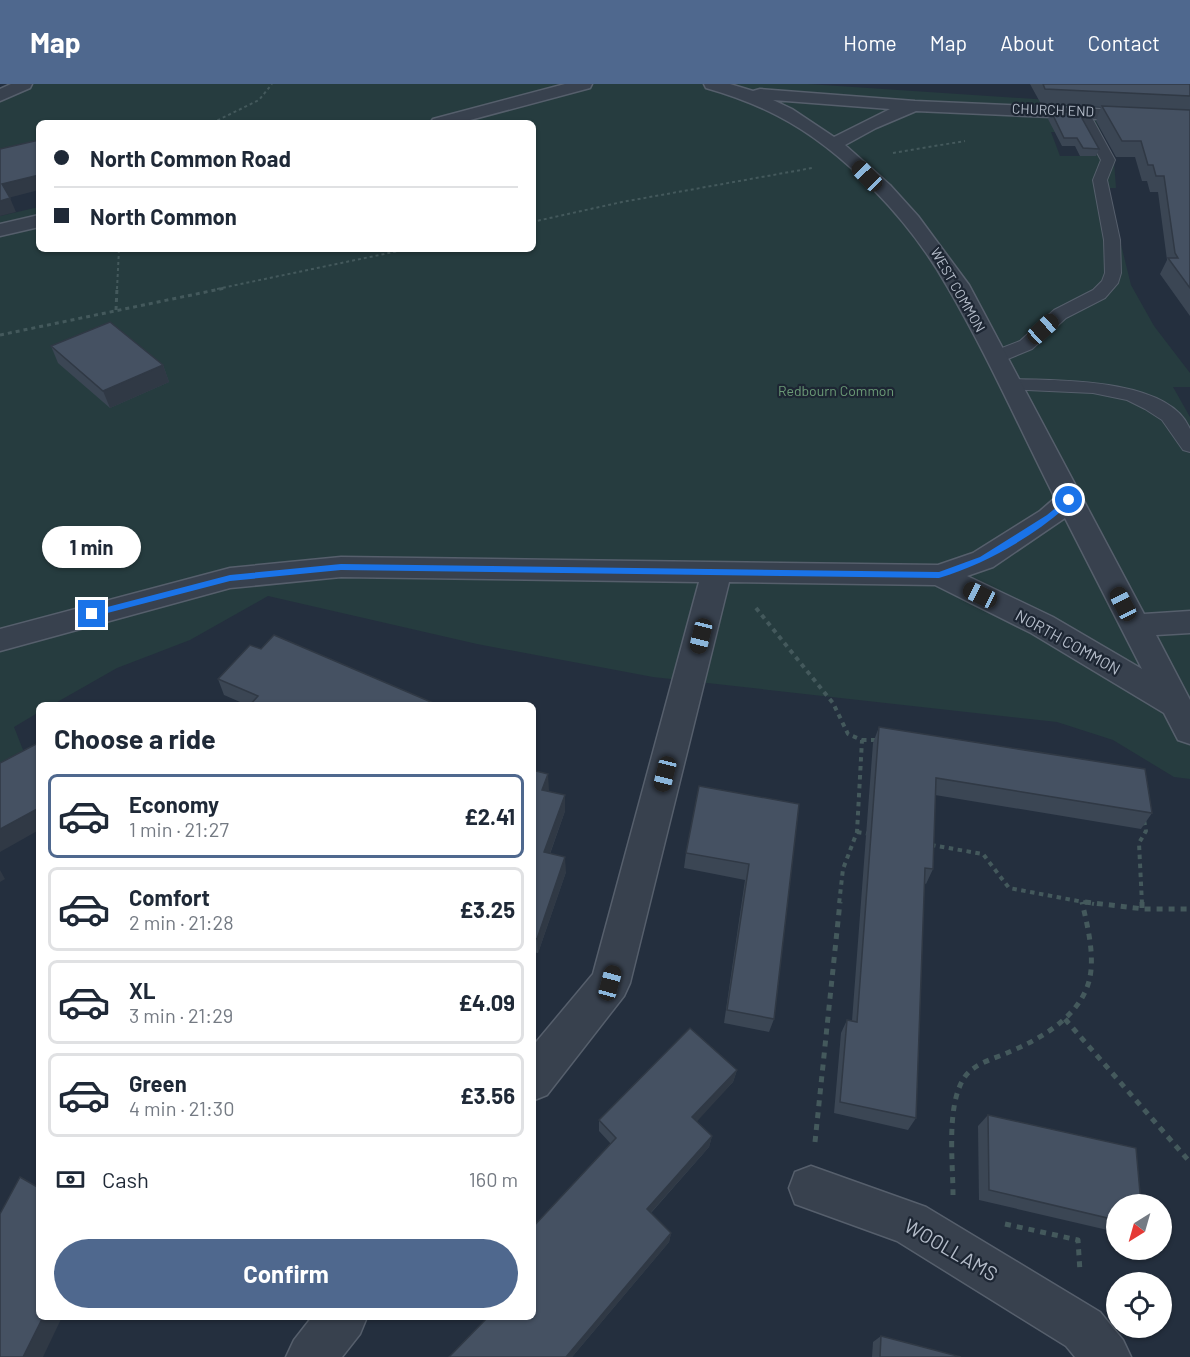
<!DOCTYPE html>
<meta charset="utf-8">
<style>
body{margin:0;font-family:Barlow,sans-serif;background:#f2f2f3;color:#1f2937;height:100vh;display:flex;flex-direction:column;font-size:22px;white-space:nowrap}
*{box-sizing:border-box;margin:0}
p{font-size:20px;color:#747a83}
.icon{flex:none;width:33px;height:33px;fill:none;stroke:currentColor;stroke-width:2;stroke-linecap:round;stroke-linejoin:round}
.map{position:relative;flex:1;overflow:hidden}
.sheet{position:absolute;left:36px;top:618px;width:500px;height:618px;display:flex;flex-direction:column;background:#fff;border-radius:9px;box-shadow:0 2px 4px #0004}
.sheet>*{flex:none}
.guide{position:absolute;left:36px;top:36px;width:500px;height:132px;border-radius:9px;box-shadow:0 2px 4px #0004;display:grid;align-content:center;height:132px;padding:0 18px;background:#fff}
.needle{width:39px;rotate:217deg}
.tools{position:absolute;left:1106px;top:1110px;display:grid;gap:12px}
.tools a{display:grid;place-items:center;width:66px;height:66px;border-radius:50%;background:#fff;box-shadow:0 2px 4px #0004;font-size:30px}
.end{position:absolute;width:27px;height:27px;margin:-14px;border:8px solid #1a73e8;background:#fff;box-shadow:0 0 0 3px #fff}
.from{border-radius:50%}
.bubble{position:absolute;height:42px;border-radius:21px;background:#fff;box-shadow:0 2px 4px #0004;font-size:20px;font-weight:700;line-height:42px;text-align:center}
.car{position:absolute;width:18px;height:36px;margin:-18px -9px;border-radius:8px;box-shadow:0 0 4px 2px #0007;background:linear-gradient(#222 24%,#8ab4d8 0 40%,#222 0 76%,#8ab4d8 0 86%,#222 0)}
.guide b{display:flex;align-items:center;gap:21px;height:57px;font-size:22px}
.guide b+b{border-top:2px solid #e0e1e3}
.guide i{width:15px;height:15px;background:#1f2937}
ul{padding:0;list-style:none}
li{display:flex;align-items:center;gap:18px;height:84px;margin:0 12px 9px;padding:0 6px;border:3px solid #e0e1e3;border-radius:9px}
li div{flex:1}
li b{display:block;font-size:22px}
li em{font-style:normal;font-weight:700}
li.selected{border-color:#4f688e}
li>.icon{width:54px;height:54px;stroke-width:1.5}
h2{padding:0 18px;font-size:27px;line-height:72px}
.pay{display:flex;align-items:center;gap:15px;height:66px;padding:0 18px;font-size:22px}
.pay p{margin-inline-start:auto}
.cta{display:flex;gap:12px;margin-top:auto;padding:12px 18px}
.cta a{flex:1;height:69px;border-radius:36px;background:#4f688e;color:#fff;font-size:24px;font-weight:700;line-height:69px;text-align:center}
header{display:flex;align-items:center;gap:36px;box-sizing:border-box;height:84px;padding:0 30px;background:#4f688e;color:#fff}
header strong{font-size:28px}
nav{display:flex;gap:33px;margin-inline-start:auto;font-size:21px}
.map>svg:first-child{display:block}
</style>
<header>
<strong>Map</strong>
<nav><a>Home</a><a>Map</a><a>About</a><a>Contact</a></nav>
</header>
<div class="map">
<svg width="1190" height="1273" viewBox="0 0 1190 1273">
<rect width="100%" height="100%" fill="#242f3e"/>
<path fill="#263c3f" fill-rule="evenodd" d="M 8,0 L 808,0 L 1095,19 L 1096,37 L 1114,77 L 1116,104 L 1107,104 L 1131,201 L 1154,242 L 1190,289 L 1190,303 L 1173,303 L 1190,333 L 1190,695 L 1174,693 L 1113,656 L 1057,638 L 653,593 L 477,560 L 268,512 L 190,556 L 117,584 L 52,621 L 39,621 L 39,628 L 14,643 L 25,671 L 0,680 L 0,132 L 39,123 L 39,165 L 532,165 L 532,39 L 39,39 L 39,70 L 0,79 L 0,4 ZM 1051,48 L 1083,49 L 1096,72 L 1060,72 Z"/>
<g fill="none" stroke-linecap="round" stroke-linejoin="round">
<g stroke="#565f6c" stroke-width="2">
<g id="service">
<path d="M 1086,24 L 1093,28 L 1092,34 L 1115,76 L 1107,96 L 1120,156 L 1121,189 L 1118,199 L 1105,214 L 1066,234 L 1032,265 L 1003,277 L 989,277 L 987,273 L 989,269 L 1020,257 L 1054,226 L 1093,206 L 1102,197 L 1105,189 L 1104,156 L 1093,96 L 1101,76 L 1078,34 L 1081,25 Z"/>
<path d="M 1009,295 C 1053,296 1170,293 1190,345 C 1190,351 1190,361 1190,368 L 1183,366 L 1162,336 L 1145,325 L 1127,316 L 1093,309 L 1002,305 L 1000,301 L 1002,297 Z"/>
</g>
</g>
<g stroke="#565f6c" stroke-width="3">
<g id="minor">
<path d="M 11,0 L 32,0 L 30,4 L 0,17 L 0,5 Z"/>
<path d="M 704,0 L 730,0 L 753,7 L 760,5 L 915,17 L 1190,29 L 1190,39 L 916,27 L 876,44 L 845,61 L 890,101 L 918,132 L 969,201 L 1144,530 L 1190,527 L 1190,549 L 1156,551 L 1190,616 L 1190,660 L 1178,656 L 1164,629 L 1031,549 L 935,501 L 729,498 L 630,899 L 624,912 L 547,1011 L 532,1017 L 532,963 L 593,890 L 699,498 L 341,493 L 230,504 L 0,567 L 0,545 L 230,484 L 341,473 L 938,481 L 973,469 L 1040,427 L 1055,414 C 1019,343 987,270 947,202 C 911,138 844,66 778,32 C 755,20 731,11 706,4 ZM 773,16 L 890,25 L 834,53 L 792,25 ZM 1065,434 L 1142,585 L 1053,533 L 967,492 L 993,483 Z"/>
<path d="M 811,1082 L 926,1123 L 1100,1228 L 1123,1256 L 1131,1273 L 1075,1273 L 1066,1262 L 897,1157 L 795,1120 L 789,1104 L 795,1088 Z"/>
<path d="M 312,1233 L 367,1233 L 360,1250 L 342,1273 L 286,1273 L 294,1256 Z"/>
</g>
</g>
<g stroke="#565f6c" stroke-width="3">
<g id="tertiary">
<path d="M 565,0 L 592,0 L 590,4 L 459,39 L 430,39 L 433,35 Z"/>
<path d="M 39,131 L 39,143 L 0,152 L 0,140 Z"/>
</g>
</g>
<g stroke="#44595c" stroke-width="2" stroke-dasharray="3 3" stroke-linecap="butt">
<path d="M 212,39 L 259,16 L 272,0"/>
<path d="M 893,69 L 965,57"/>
<path d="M 532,138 L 622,118 L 812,84"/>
<path d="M 117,205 L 119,165"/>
<path d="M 217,205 L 408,165"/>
</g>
<g stroke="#44595c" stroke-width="3" stroke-dasharray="4 4" stroke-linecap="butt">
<path d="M 116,226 L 117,204"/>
<path d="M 0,251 L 225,204"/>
</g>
<g stroke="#44595c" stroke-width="4" stroke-dasharray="4.5 4.5" stroke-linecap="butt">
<path d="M 756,524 L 833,619 L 848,650 L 862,656 L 857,748 L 843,785 L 839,820"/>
<path d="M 862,656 L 880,656"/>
<path d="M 857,748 L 870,750"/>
<path d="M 931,761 L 983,770 L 1009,804 L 1094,820"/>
<path d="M 1142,820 L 1139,759 L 1146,747 L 1144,736"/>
</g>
<g stroke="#44595c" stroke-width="5" stroke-dasharray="6 6" stroke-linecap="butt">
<path d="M 1085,818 L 1144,825 L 1190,825"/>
<path d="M 1142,818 L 1142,825"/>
<path d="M 1065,935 L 1189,1077"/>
<path d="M 815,1058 L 840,818"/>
<path d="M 953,1111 C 953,1078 946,1022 964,994 C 973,980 993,975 1007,969 C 1043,954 1087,929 1091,886 C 1093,863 1087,840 1082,818"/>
<path d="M 1005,1140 L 1078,1156 L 1080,1188"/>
</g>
<use href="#service" fill="#38414e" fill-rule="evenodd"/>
<use href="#minor" fill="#38414e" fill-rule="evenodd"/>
<use href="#tertiary" fill="#38414e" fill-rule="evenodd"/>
</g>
<g fill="#3b4654">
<path d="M 1030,0 L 1190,0 L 1190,232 L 1160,190 L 1167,176 L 1158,108 L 1150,108 L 1147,97 L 1142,97 L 1135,73 L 1116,73 L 1096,37 L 1101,23 L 1041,20 Z"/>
<path d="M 1051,27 L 1099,65 L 1096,72 L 1080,72 L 1075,62 L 1062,62 L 1048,35 Z"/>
<path d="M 51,262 L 163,281 L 169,298 L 110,324 L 58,279 Z"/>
<path d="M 218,595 L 438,621 L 247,621 L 224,611 Z"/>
<path d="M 879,643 L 1152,729 L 1141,745 L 935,711 L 933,785 L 926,800 L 924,799 L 916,1034 L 908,1046 L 834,1029 L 841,949 L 847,936 L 852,937 L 873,659 Z"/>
<path d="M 532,686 L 549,706 L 548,707 L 565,727 L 550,770 L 566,788 L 538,869 L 532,868 Z"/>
<path d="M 799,720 L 774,935 L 769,948 L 724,939 L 745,796 L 684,784 L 686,769 Z"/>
<path d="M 737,986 L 733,998 L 696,1037 L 712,1052 L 709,1063 L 651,1129 L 671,1149 L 669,1158 L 572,1273 L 449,1273 L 532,1233 L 611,1060 L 599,1047 L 599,1036 Z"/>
<path d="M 988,1031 L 1116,1120 L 1116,1148 L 979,1116 L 978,1042 Z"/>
<path d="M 881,1252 L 961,1273 L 872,1273 L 873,1258 Z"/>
</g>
<g fill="#303945">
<path d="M 39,91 L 39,106 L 8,114 L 2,100 Z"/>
<path d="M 10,114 L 16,128 L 0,132 L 0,117 Z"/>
<path d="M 163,281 L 169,298 L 110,324 L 103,307 Z"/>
<path d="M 548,690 L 549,706 L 543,721 L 542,706 Z"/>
<path d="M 565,711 L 565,727 L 545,783 L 544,768 Z"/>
<path d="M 39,724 L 39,746 L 0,768 L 0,745 Z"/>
<path d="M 565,773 L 566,788 L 538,869 L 537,855 Z"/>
<path d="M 0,786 L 5,795 L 0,798 Z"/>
<path d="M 737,986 L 733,998 L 690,1045 L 692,1033 Z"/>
<path d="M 712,1052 L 709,1063 L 646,1134 L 647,1125 Z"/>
<path d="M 671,1149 L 669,1158 L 572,1273 L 566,1273 Z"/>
<path d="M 43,1233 L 62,1233 L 43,1273 L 23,1273 Z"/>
</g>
<g fill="#455162" stroke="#303945" stroke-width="1.5">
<path d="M 1043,0 L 1190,0 L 1190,12 L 1045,5 Z"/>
<path d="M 1102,22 L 1190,26 L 1190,204 L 1168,174 L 1178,174 L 1175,169 L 1164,92 L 1156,92 L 1153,81 L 1148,81 L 1141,57 L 1122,57 Z"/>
<path d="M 1051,27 L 1079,29 L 1099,65 L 1083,64 L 1077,54 L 1064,54 Z"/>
<path d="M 39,56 L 39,91 L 2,100 L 10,114 L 0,117 L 0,65 Z"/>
<path d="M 110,238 L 163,281 L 103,307 L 51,262 Z"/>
<path d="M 274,551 L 438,621 L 250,621 L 258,612 L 218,595 L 250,561 L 261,565 Z"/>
<path d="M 879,643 L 1145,685 L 1152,729 L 936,694 L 933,785 L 925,784 L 916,1034 L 840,1018 L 847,936 L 857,938 Z"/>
<path d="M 38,659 L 39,724 L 0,745 L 0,679 Z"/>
<path d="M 532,686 L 548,690 L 542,706 L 565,711 L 544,768 L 565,773 L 537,855 L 532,854 Z"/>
<path d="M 699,702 L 799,720 L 774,935 L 727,926 L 749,780 L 686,769 Z"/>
<path d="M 690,944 L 737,986 L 692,1033 L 712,1052 L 647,1125 L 671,1149 L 566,1273 L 449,1273 L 488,1233 L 532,1233 L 532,1144 L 616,1054 L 599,1036 Z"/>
<path d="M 988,1031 L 1136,1064 L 1141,1120 L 1116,1120 L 1116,1136 L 989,1106 Z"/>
<path d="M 20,1093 L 39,1104 L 39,1233 L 43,1233 L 23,1273 L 0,1273 L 0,1130 Z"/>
<path d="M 881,1252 L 961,1273 L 880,1273 Z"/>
</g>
<path fill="#1a73e8" d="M 1069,413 L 1073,416 L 1072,418 C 1034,452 988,479 939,494 L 341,486 L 230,497 L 92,533 L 87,530 L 92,527 L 230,491 L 341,480 L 939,488 L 980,473 L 1047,431 Z"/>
<g text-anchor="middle" stroke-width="4.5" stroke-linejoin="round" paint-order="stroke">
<g font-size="14" fill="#b4bcc9" stroke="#1d2633">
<text transform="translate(1053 26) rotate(2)" y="5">CHURCH END</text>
<text transform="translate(958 206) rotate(60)" y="5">WEST COMMON</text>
</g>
<g font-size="14" fill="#6b9a76" stroke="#1d2633">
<text x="836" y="312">Redbourn Common</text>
</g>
<g font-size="16" fill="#b4bcc9" stroke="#1d2633">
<text transform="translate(1068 558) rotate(29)" y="6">NORTH COMMON</text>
</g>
<g font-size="20" fill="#b4bcc9" stroke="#1d2633">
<text transform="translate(951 1166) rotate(30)" y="7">WOOLLAMS</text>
</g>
</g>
</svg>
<div class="tools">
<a><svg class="needle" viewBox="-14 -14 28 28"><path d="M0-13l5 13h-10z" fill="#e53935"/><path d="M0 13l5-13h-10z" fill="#747a83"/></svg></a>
<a><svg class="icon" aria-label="locate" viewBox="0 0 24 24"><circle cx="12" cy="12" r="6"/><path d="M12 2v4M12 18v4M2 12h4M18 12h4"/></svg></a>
</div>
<i class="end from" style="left:1069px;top:416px"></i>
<i class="end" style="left:92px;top:530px"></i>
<div class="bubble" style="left:42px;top:442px;width:99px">1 min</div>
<i class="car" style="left:867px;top:92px;rotate:316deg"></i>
<i class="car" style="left:1043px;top:245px;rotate:48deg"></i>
<i class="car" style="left:980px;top:511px;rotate:296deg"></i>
<i class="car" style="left:1123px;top:520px;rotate:333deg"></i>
<i class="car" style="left:701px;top:552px;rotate:194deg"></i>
<i class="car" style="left:665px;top:690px;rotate:194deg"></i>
<i class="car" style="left:610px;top:899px;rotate:15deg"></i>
<div class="guide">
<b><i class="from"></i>North Common Road</b>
<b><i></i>North Common</b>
</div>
<section class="sheet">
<h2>Choose a ride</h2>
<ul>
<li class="selected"><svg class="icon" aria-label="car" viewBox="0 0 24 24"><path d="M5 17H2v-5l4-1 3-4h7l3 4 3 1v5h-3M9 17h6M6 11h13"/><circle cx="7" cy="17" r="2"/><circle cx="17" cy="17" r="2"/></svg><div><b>Economy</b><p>1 min · 21:27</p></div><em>£2.41</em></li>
<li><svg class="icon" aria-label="car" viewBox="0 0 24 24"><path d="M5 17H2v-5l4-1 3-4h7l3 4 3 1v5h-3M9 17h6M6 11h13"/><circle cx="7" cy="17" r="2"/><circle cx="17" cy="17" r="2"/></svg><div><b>Comfort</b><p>2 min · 21:28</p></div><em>£3.25</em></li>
<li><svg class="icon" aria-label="car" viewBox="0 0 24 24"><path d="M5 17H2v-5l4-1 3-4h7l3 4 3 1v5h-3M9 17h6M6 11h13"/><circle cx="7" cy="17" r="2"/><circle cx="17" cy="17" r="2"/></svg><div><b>XL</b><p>3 min · 21:29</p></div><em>£4.09</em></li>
<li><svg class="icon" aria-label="car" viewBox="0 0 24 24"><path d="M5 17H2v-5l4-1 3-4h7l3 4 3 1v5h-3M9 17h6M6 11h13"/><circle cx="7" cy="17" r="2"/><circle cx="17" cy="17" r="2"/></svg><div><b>Green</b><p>4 min · 21:30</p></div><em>£3.56</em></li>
</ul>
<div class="pay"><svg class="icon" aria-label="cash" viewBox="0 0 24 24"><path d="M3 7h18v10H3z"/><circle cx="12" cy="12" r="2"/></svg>Cash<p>160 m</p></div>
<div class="cta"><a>Confirm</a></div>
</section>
</div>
